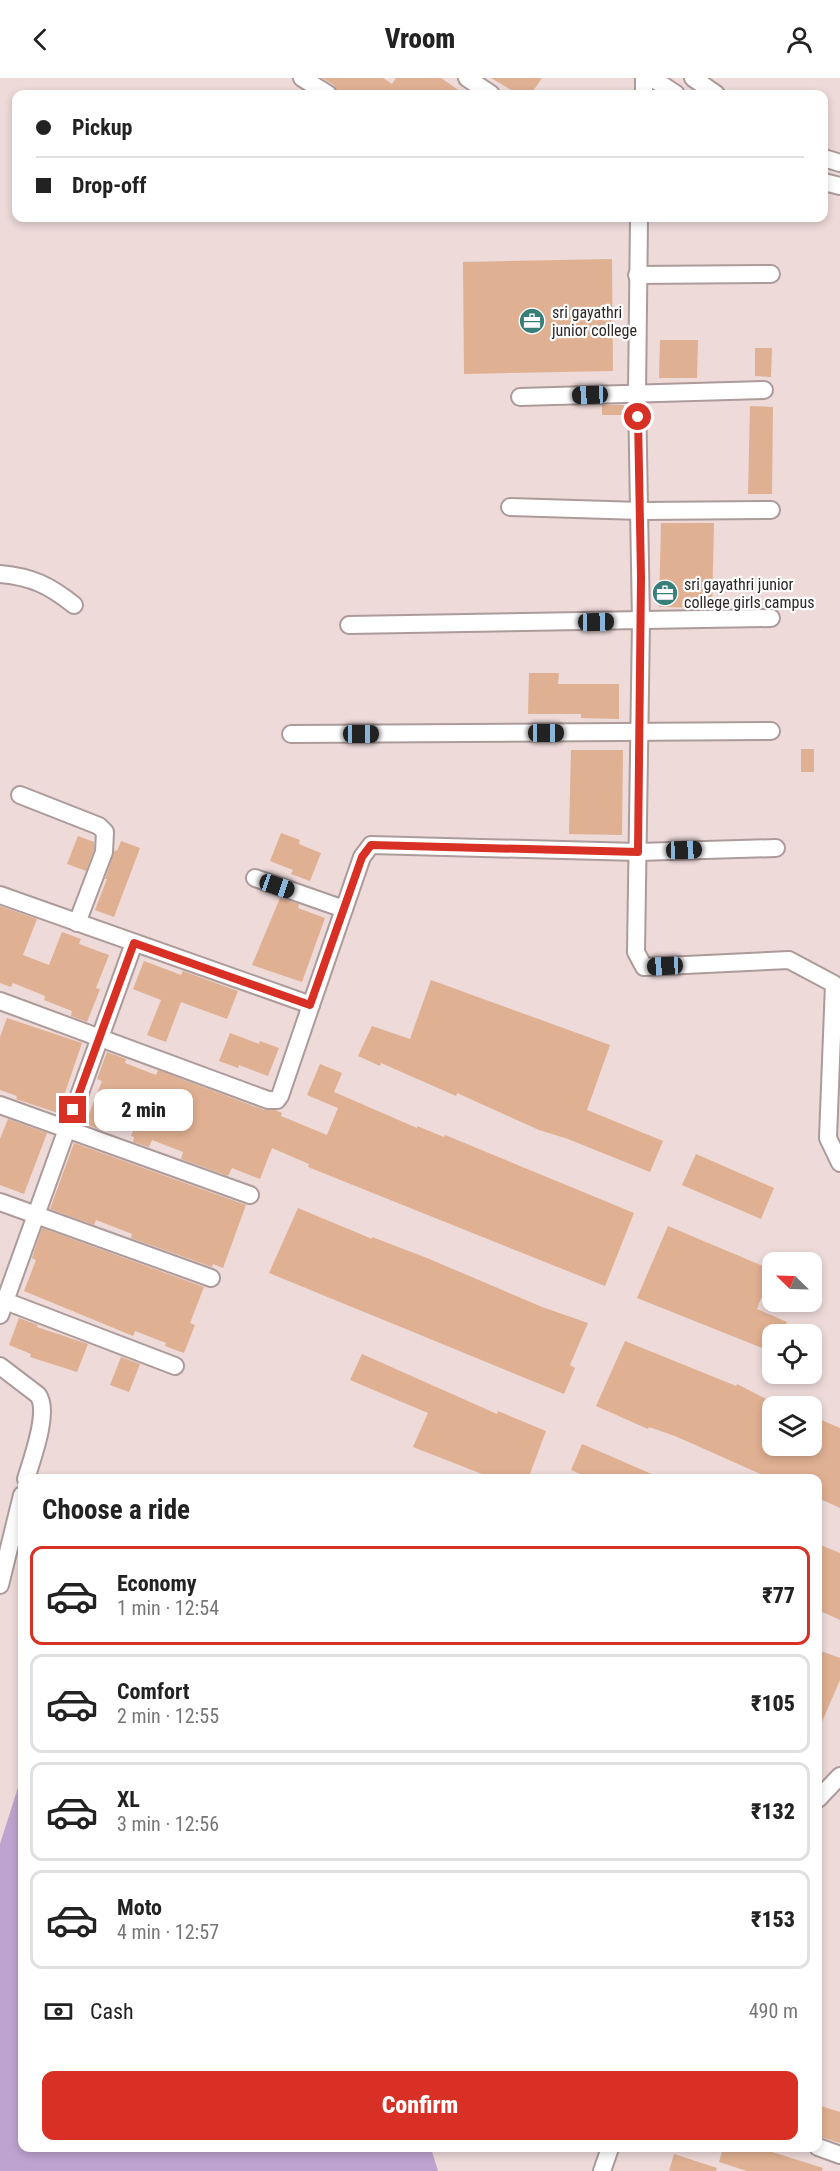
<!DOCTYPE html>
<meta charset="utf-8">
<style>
body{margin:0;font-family:"Roboto Condensed",sans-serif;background:#f6f6f6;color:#222;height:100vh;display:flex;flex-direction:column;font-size:22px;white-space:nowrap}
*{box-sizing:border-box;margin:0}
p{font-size:20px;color:#767676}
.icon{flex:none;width:33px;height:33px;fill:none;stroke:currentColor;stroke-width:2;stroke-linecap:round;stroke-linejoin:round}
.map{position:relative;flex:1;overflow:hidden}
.details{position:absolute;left:18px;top:1396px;width:804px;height:678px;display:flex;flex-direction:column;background:#fff;border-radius:12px;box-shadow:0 3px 9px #0003}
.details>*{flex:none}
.top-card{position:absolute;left:12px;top:12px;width:816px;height:132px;border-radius:12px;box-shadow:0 3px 9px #0003;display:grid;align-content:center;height:132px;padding:0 24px;background:#fff}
.needle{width:39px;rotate:293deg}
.fabs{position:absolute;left:762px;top:1174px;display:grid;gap:12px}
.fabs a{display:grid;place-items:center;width:60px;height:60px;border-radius:12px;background:#fff;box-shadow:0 3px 9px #0003;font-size:30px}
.end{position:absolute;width:27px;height:27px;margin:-14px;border:8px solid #d93025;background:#fff;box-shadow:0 0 0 3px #fff}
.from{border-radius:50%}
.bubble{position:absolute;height:42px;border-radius:12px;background:#fff;box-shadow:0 3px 9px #0003;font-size:20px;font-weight:800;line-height:42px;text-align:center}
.car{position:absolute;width:18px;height:36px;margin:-18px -9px;border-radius:8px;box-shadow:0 0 4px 2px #0007;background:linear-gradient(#222 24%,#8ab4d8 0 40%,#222 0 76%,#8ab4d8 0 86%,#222 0)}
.top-card b{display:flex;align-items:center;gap:21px;height:57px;font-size:22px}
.top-card b+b{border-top:2px solid #e0e0e0}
.top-card i{width:15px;height:15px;background:#222}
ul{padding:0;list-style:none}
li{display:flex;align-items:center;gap:18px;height:99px;margin:0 12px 9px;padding:0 12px;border:3px solid #e0e0e0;border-radius:12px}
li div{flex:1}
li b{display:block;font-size:22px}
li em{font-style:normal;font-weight:800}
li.active{border-color:#d93025}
li>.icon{width:54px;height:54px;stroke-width:1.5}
h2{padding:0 24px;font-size:27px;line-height:72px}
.pay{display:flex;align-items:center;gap:15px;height:66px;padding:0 24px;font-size:22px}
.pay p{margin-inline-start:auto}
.button{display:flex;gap:12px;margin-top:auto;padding:12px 24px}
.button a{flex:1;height:69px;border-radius:12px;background:#d93025;color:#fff;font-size:24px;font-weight:800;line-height:69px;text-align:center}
header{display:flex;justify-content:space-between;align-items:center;height:78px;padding:0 24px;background:#fff;font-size:27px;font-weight:800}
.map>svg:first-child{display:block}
</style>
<header><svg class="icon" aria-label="back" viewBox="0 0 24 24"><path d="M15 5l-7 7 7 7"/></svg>Vroom<svg class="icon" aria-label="person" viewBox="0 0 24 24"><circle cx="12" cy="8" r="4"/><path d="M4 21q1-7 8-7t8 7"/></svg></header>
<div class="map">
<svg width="840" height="2093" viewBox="0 0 840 2093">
<rect width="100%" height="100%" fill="#eddad9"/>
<path fill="#bea3d0" d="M 22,1697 L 22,2070 L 431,2070 L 438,2093 L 0,2093 L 0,1766 Z"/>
<g fill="#e0b092">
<path d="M 322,0 L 383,0 L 392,6 L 396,0 L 441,0 L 464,16 L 338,16 L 334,7 Z"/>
<path d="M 491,0 L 542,0 L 531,16 L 518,16 Z"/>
<path d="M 612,181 L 613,293 L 464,296 L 463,184 Z"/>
<path d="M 660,262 L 698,262 L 697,300 L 659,300 Z"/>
<path d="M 755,270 L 772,270 L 771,299 L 755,298 Z"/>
<rect x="602" y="327" width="22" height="10"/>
<path d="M 750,328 L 773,329 L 772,416 L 748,416 Z"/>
<path d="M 661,445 L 714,445 L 712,530 L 659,529 Z"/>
<path d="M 529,595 L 559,595 L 558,606 L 619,606 L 619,641 L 581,640 L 581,636 L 528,636 Z"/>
<rect x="801" y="671" width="13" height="23"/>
<path d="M 571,672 L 623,672 L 622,757 L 569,756 Z"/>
<path d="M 281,755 L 300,762 L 299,766 L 321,775 L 310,803 L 291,796 L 293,792 L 270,783 Z"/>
<path d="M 78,758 L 94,764 L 94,772 L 86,793 L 67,786 Z"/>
<path d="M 121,763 L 140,770 L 114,839 L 95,832 L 107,801 L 105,801 L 115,772 L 117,773 Z"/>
<path d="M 280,820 L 299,826 L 298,830 L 325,840 L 302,904 L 252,887 Z"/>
<path d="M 0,828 L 37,841 L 23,877 L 49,887 L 62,854 L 81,861 L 79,866 L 109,877 L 96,910 L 100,911 L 87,944 L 71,938 L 72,933 L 44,922 L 45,918 L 13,905 L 11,909 L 0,905 Z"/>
<path d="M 144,883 L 181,897 L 183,893 L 238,913 L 227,941 L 181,924 L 166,964 L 147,957 L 161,922 L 133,911 Z"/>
<path d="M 431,902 L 610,967 L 587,1032 L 663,1063 L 650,1094 L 568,1061 L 539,1052 L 457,1015 L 456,1018 L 381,985 L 380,988 L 358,978 L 372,948 L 410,961 Z"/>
<path d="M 7,940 L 82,965 L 58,1035 L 16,1021 L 17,1018 L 0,1012 L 0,959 Z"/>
<path d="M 230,955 L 259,966 L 260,963 L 279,970 L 268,998 L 239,987 L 238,990 L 219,983 Z"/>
<path d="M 107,974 L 126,981 L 125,985 L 156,997 L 158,992 L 264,1032 L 275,1032 L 282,1035 L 281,1038 L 327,1057 L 338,1030 L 307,1017 L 320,986 L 342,995 L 334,1014 L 417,1050 L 417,1048 L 444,1059 L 445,1057 L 634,1135 L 605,1208 L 308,1089 L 309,1086 L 272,1070 L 260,1101 L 232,1090 L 228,1098 L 181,1081 L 183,1074 L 152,1062 L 149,1069 L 133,1064 L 134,1059 L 131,1058 L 144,1025 L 119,1015 L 104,1053 L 85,1046 L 102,1003 L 97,1001 Z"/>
<path d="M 8,1041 L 47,1055 L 24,1116 L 0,1107 L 0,1061 Z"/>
<path d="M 74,1065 L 246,1127 L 223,1190 L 213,1186 L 212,1189 L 131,1160 L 132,1156 L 96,1142 L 94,1147 L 50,1131 Z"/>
<path d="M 696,1076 L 774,1110 L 761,1141 L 682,1107 Z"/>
<path d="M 298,1130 L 372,1161 L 372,1159 L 427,1180 L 542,1229 L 588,1245 L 570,1287 L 575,1290 L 564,1316 L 269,1195 Z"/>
<path d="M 668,1148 L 772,1192 L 757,1231 L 787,1244 L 781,1257 L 772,1257 L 772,1274 L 637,1220 Z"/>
<path d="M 42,1150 L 204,1209 L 190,1245 L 195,1247 L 184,1275 L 165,1268 L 166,1265 L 135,1253 L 133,1258 L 24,1213 L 36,1182 L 32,1180 Z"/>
<path d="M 19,1240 L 38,1247 L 37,1249 L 88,1266 L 77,1294 L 30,1279 L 31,1276 L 9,1267 Z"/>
<path d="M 625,1263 L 736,1308 L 737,1306 L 772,1324 L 772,1368 L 812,1368 L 812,1338 L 840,1350 L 840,1430 L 818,1420 L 818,1401 L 772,1401 L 675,1358 L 649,1349 L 648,1351 L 596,1328 Z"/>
<path d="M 362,1276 L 497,1336 L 498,1333 L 546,1353 L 528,1401 L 495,1401 L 413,1369 L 428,1335 L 350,1302 Z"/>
<path d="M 121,1279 L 140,1286 L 129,1314 L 110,1307 Z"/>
<path d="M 582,1366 L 608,1377 L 663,1401 L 591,1401 L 571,1392 Z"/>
<path d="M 818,1466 L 840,1475 L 840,1542 L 818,1532 Z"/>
<path d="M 818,1572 L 840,1580 L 840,1602 L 818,1653 Z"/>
<path d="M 821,2028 L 840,2034 L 840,2065 L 818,2058 L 818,2038 Z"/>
<path d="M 723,2070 L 760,2070 L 823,2090 L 822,2093 L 747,2093 L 719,2084 Z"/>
<path d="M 674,2076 L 717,2090 L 716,2093 L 669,2093 Z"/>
</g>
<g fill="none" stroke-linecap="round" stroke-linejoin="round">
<g stroke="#ac9b9a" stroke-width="20">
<g id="minor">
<path d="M 302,0 L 328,16"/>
<path d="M 467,0 L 491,16"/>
<path d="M 652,0 L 676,16"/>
<path d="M 693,0 L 716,16"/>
<path d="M 644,16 L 644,0"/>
<path d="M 824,80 L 840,85"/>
<path d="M 824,104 L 840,108"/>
<path d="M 639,140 L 637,316 L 641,544 L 636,874 L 644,889 L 789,882 L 834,906 L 828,1060 L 840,1085"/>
<path d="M 637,197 L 771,196"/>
<path d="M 520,319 L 764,312"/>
<path d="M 510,429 L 641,433 L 771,432"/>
<path d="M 0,496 C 32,499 49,507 74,527"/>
<path d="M 349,547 L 771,540"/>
<path d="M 291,656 L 771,653"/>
<path d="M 20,717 L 99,748 L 105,754 L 104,774 L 77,845"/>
<path d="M 255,800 L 344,831"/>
<path d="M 0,817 L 311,927 L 362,779 L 371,767 L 638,774 L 776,770"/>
<path d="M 0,923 L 268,1022 L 277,1022 L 280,1018 L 311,927"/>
<path d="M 0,1027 L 250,1117"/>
<path d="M 0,1124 L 211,1200"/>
<path d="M 5,1223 L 175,1288"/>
<path d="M 0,1237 L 134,865"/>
<path d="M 0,1288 L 38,1317 C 50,1333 32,1381 26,1401"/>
<path d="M 0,1507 L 22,1417"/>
<path d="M 818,1721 L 840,1698"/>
<path d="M 818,2069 L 840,2077"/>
<path d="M 602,2093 L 610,2070"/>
</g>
</g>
<use href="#minor" stroke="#fff" stroke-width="16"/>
</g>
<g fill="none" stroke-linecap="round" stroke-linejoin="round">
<path stroke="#d93025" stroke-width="8" d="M 73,1032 L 134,865 L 310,927 L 362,779 L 371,767 L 638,774 L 641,499 L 638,339"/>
</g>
<defs>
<g id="office-disc" transform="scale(1.35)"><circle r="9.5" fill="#387f7a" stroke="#fff"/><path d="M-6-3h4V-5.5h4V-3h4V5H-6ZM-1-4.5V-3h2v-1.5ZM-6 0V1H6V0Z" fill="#fff"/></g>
</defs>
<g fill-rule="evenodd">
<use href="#office-disc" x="532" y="243"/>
<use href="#office-disc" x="665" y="515"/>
</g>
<g text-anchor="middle" stroke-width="4.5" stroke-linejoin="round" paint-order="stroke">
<g font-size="16" fill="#2e2727" stroke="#fff" text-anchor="start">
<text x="552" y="240">sri gayathri<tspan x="552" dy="18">junior college</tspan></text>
<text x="684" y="512">sri gayathri junior<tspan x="684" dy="18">college girls campus</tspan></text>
</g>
</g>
</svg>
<div class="fabs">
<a><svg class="needle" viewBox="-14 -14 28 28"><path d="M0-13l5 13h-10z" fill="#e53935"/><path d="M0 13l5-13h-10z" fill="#767676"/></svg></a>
<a><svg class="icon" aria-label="locate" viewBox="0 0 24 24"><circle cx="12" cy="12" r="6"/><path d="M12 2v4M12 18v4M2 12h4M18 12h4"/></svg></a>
<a><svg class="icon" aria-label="layers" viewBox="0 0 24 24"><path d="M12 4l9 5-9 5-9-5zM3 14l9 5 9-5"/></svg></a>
</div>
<i class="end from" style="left:638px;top:339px"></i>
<i class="end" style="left:73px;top:1032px"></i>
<div class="bubble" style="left:94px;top:1011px;width:99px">2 min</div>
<i class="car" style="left:590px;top:317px;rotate:268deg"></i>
<i class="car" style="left:596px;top:544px;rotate:89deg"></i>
<i class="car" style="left:546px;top:655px;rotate:90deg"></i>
<i class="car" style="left:361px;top:656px;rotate:90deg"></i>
<i class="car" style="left:684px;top:772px;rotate:88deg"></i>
<i class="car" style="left:277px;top:808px;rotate:109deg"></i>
<i class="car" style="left:665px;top:888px;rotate:267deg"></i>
<div class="top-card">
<b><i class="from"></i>Pickup</b>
<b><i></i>Drop-off</b>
</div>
<section class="details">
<h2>Choose a ride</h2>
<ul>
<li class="active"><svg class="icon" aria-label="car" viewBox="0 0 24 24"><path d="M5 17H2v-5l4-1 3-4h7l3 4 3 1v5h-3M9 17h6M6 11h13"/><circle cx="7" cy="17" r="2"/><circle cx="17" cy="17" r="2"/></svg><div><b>Economy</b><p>1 min · 12:54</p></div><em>₹77</em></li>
<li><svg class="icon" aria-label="car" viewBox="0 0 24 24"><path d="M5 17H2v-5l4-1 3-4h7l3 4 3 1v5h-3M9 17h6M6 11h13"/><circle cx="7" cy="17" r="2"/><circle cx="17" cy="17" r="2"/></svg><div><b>Comfort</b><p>2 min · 12:55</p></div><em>₹105</em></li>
<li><svg class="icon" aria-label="car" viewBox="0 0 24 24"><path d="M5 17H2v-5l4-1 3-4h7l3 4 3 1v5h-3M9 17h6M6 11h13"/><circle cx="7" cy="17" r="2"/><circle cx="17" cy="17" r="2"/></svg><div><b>XL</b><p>3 min · 12:56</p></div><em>₹132</em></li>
<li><svg class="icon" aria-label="car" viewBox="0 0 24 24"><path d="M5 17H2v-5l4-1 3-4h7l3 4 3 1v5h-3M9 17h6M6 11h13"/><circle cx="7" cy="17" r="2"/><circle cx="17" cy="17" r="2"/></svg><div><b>Moto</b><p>4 min · 12:57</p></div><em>₹153</em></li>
</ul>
<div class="pay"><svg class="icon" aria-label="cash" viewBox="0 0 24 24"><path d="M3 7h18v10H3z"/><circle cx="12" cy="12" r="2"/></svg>Cash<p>490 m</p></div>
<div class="button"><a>Confirm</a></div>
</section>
</div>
